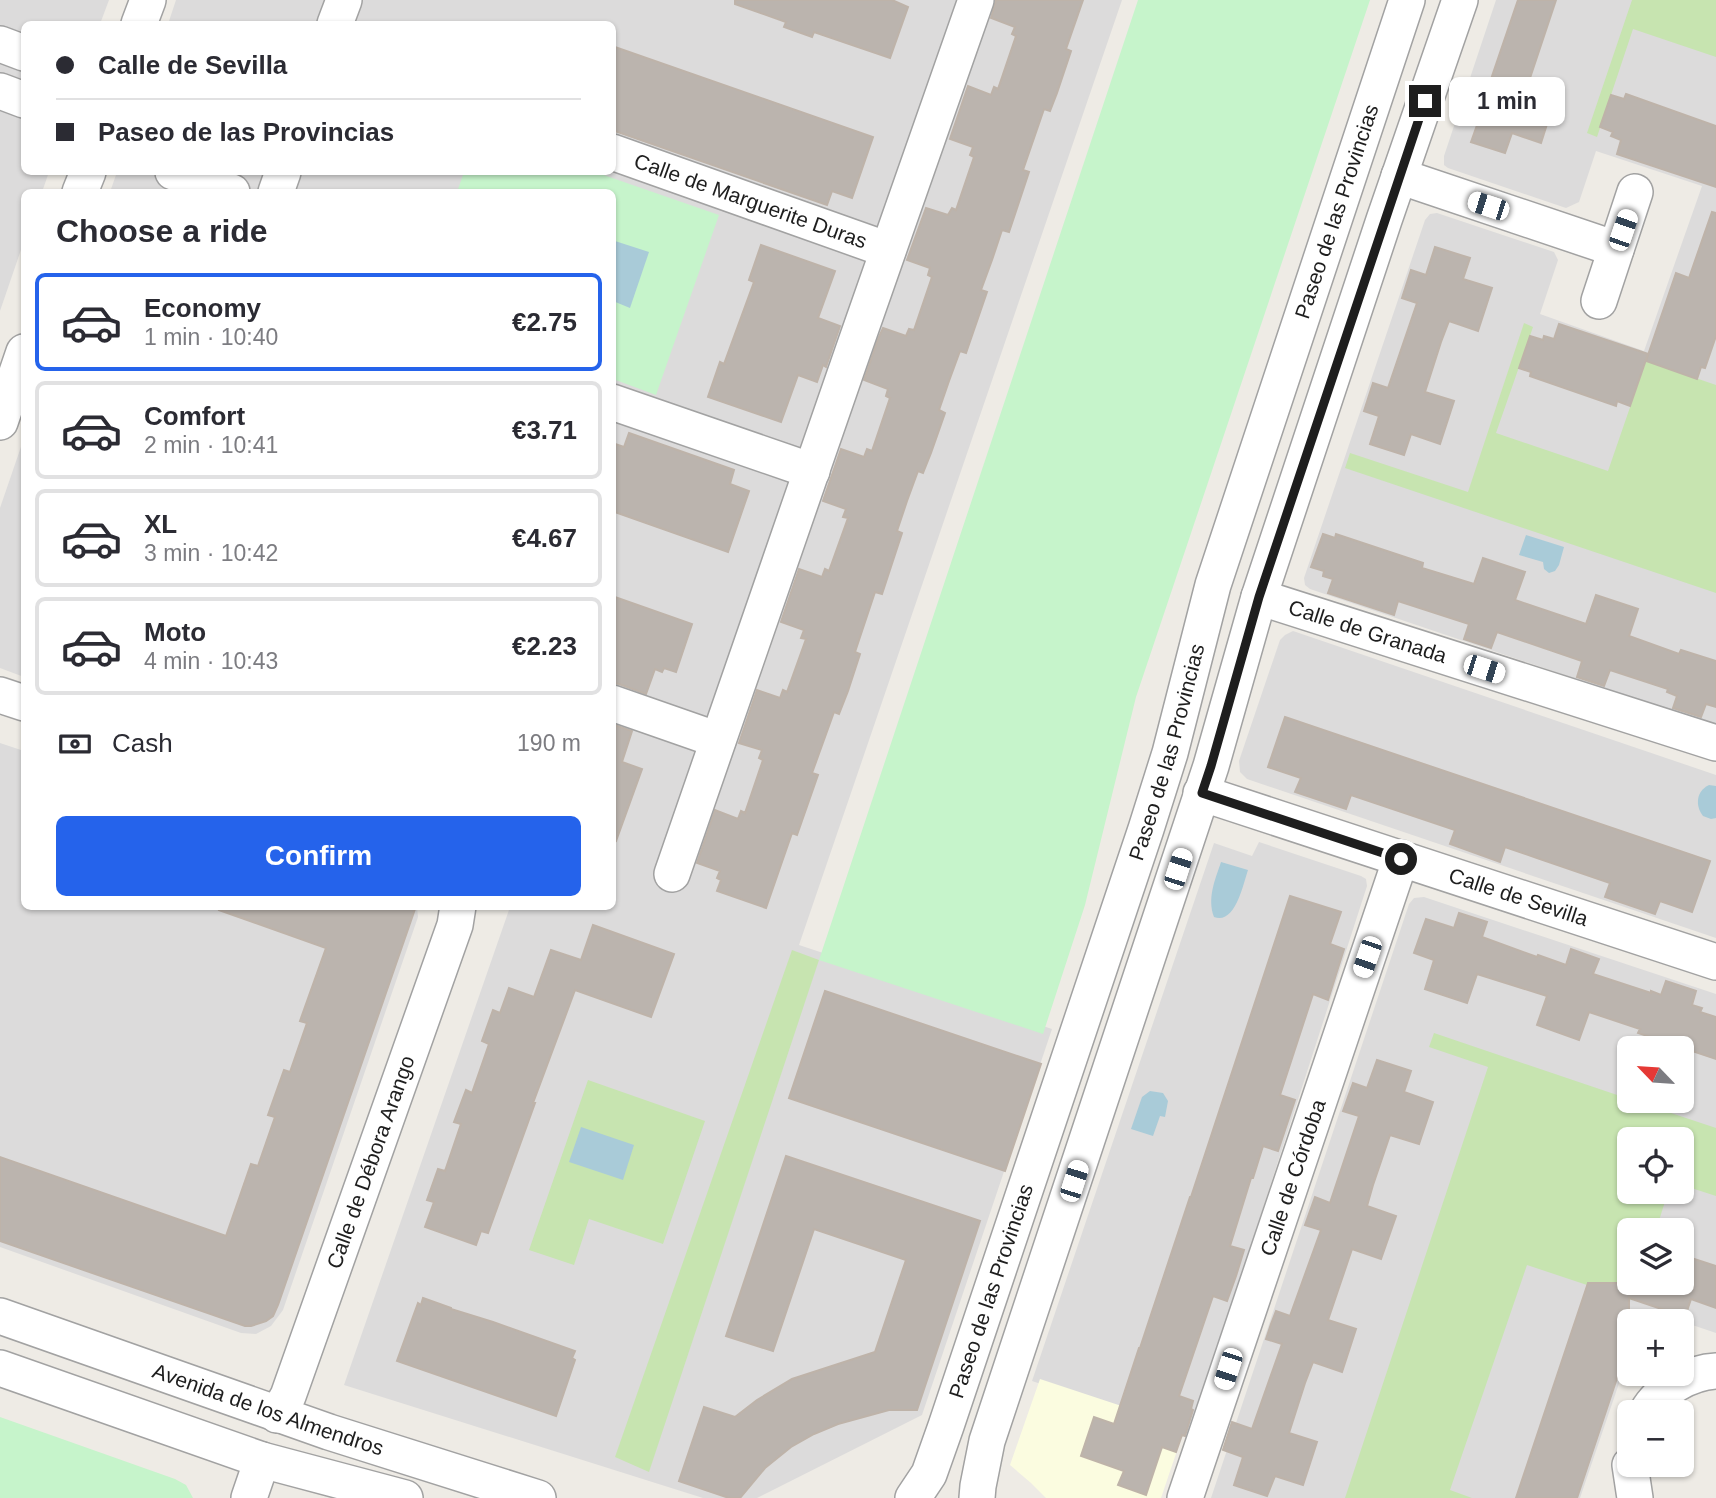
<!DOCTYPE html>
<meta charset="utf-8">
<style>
body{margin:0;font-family:Helvetica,sans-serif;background:#f7f7f7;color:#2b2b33;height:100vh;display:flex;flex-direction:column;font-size:26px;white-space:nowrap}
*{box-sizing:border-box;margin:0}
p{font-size:23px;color:#7c7c81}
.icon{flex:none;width:38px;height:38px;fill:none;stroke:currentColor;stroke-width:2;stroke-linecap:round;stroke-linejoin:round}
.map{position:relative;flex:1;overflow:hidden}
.panel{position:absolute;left:21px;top:189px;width:595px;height:721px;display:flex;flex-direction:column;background:#fff;border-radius:10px;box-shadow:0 2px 5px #0004}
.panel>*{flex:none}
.top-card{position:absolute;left:21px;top:21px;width:595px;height:154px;border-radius:10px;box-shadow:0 2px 5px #0004;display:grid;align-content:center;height:154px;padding:0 35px;background:#fff}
.needle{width:46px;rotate:295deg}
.fabs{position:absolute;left:1617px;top:1036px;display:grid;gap:14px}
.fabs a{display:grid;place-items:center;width:77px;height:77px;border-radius:10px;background:#fff;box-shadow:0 2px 5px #0004;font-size:35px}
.end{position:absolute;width:32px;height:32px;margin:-16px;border:9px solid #1e1e1e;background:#fff;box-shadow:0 0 0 4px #fff}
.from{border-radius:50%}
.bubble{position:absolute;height:49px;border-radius:10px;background:#fff;box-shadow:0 2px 5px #0004;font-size:23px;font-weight:600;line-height:49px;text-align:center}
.car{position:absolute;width:21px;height:42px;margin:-21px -10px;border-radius:9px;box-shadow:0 0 5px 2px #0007;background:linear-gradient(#fff 24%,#345 0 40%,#fff 0 76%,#345 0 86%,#fff 0)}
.top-card b{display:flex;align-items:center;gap:24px;height:66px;font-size:26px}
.top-card b+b{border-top:2px solid #e1e1e2}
.top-card i{width:18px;height:18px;background:#2b2b33}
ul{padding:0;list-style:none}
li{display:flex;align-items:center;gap:21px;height:98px;margin:0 14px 10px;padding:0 21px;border:4px solid #e1e1e2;border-radius:10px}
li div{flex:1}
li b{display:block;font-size:26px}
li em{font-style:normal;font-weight:600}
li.selected{border-color:#2563eb}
li>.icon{width:63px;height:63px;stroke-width:1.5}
h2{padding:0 35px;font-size:32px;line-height:84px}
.pay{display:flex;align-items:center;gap:18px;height:77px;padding:0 35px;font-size:26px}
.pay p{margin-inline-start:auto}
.button{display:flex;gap:14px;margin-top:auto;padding:14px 35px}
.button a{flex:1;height:80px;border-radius:10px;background:#2563eb;color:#fff;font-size:28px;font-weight:600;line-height:80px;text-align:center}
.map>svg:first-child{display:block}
</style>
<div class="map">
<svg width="1716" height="1498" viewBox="0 0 1716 1498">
<rect width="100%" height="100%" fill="#eeebe5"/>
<g fill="#dcdbdb" fill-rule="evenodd">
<path d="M 0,0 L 109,0 L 100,24 L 24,24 L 24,172 L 49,172 L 42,192 L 24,192 L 24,241 L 0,311 Z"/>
<path d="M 176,0 L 1122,0 L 799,945 L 1052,1029 L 922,1415 L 757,1498 L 703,1498 L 344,1385 L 510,907 L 612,906 L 612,192 L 110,192 L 117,172 L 612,172 L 612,24 L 168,24 Z"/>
<path d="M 1496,0 L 1716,0 L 1716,726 L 1310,589 L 1305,585 L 1304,578 L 1425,220 L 1430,214 L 1437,213 L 1554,252 L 1558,260 L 1540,314 L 1644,351 L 1702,186 L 1596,151 L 1579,202 L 1566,208 L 1448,168 L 1444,165 L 1444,156 Z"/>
<path d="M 24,438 L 24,677 L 0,668 L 0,508 Z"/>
<path d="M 1293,631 L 1716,775 L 1716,938 L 1247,779 L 1240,772 L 1239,761 L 1280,640 L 1285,635 Z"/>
<path d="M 0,743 L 24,751 L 24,906 L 417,907 L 418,917 L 283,1310 L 271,1326 L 256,1334 L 241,1333 L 0,1247 Z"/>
<path d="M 1259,842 L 1361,876 L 1366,879 L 1367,886 L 1190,1434 L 1032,1381 L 1214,843 L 1252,856 Z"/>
<path d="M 1424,897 L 1716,994 L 1716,1333 L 1645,1309 L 1640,1321 L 1629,1321 L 1629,1354 L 1580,1498 L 1211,1498 L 1409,904 L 1414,898 ZM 1629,1048 L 1682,1048 L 1682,1101 L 1629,1101 ZM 1629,1139 L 1682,1139 L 1682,1192 L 1629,1192 ZM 1629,1230 L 1682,1230 L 1682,1283 L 1629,1283 Z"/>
</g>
<path fill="#fbfce0" d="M 1040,1379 L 1185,1427 L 1161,1498 L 1046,1498 L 1031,1483 L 1010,1465 Z"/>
<g fill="#c7e4b0">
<path d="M 1632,0 L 1716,0 L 1716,57 L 1633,29 L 1597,137 L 1587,133 Z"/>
<path d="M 1524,323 L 1533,327 L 1496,433 L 1608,471 L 1646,361 L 1716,385 L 1716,593 L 1345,468 L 1350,453 L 1468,492 Z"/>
<path d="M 792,950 L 819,960 L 649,1472 L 615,1457 Z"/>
<path d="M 1434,1033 L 1629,1099 L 1629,1101 L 1635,1101 L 1716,1128 L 1716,1196 L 1682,1185 L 1682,1139 L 1629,1139 L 1629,1192 L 1668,1192 L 1656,1230 L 1629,1230 L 1629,1283 L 1638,1283 L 1632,1300 L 1527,1265 L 1450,1490 L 1472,1498 L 1345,1498 L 1488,1067 L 1429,1047 Z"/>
<path d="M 588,1080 L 705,1121 L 663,1244 L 589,1219 L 574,1265 L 529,1250 Z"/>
</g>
<g fill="#c6f4cb">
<path d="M 1138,0 L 1370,0 L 1136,697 L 1085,905 L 1043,1034 L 819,960 Z"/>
<path d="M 464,172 L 595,172 L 719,215 L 656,395 L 613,379 L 612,192 L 457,192 Z"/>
<path d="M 0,1417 L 175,1479 L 186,1485 L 193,1498 L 0,1498 Z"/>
</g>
<g fill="#a9cbd8">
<path d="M 615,241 L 649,252 L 630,308 L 613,301 L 612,247 Z"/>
<path d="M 1526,535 L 1564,547 L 1559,565 L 1555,571 L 1549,573 L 1544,569 L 1543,562 L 1519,555 Z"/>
<path d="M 1709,785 L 1716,786 L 1716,818 L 1711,819 L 1703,816 C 1695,806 1696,791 1709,785 Z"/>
<path d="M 1221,862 L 1248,870 C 1243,885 1235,925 1214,917 C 1207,898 1215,880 1221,862 Z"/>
<path d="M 1150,1091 L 1163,1093 L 1168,1101 L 1165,1117 L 1160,1116 L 1153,1136 L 1131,1129 L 1142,1097 Z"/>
<path d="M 581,1127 L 634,1145 L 623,1180 L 569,1162 Z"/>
</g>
<g fill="#bbb4ae" stroke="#beb3a9" stroke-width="2">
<path d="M 735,0 L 892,0 L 908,7 L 890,58 L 814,32 L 812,37 L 784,27 L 786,22 L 735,4 Z"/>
<path d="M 996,0 L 1083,0 L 1066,49 L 1071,51 L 1057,93 L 1050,111 L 1044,109 L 1023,170 L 1029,172 L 1009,232 L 1002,230 L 992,260 L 981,290 L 987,292 L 966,353 L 960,351 L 949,381 L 939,410 L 945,413 L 931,453 L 923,473 L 918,471 L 907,501 L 897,531 L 902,533 L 882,594 L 875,592 L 855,652 L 860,654 L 848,691 L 839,714 L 834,712 L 812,773 L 818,775 L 797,835 L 792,833 L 766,908 L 717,891 L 721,880 L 717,878 L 720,871 L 697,863 L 715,810 L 738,819 L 741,811 L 745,813 L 763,760 L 759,758 L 762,750 L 739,743 L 757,690 L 780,698 L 783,690 L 787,692 L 806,639 L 801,638 L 804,630 L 781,622 L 799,569 L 822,577 L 825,569 L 829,571 L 848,518 L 843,517 L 846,509 L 823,501 L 841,449 L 864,457 L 867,449 L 872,451 L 890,398 L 886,396 L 888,389 L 864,380 L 878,339 L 883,328 L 906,336 L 909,329 L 914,330 L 932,277 L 928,275 L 930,268 L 907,260 L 926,208 L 948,215 L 952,208 L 956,210 L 974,157 L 970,155 L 973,147 L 950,139 L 968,86 L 991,95 L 994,87 L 998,89 L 1016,36 L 1012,34 L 1015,27 L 991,18 Z"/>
<path d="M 1518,0 L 1556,0 L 1526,90 L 1555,99 L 1541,143 L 1512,133 L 1505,153 L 1471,142 L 1481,114 L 1464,108 L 1473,80 L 1489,85 Z"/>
<path d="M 612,46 L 873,137 L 852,198 L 832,191 L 827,205 L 612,130 Z"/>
<path d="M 1626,94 L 1716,126 L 1716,187 L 1617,154 L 1621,140 L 1611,136 L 1613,132 L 1600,127 L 1611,95 L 1624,99 Z"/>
<path d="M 1712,212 L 1716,213 L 1716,336 L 1705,368 L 1701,367 L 1697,379 L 1646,361 L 1676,273 L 1689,278 Z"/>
<path d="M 761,245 L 835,271 L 818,318 L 840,326 L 826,367 L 823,365 L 817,382 L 798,375 L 781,422 L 708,397 L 720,362 L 724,364 L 754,282 L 749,280 Z"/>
<path d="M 1435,247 L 1470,258 L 1463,279 L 1492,288 L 1478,331 L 1449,321 L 1441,342 L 1425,392 L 1454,401 L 1440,444 L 1411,434 L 1404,455 L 1370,444 L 1379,416 L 1364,411 L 1373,383 L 1388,388 L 1417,303 L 1402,298 L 1411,270 L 1426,275 Z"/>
<path d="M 1559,324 L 1648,354 L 1630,406 L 1617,401 L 1616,406 L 1530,376 L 1531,372 L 1519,368 L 1530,336 L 1543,340 L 1544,336 L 1554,339 Z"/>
<path d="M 629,433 L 734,470 L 730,484 L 749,491 L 728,552 L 612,511 L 612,443 L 624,447 Z"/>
<path d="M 1323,534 L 1335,538 L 1336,534 L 1423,563 L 1422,568 L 1474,584 L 1483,558 L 1525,572 L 1515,600 L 1586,624 L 1596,595 L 1638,609 L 1629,636 L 1679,654 L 1681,650 L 1716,661 L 1716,707 L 1706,704 L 1701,717 L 1673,708 L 1677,696 L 1667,692 L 1668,689 L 1610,670 L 1604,686 L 1577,677 L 1582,661 L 1497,632 L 1491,648 L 1464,639 L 1469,624 L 1398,601 L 1394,615 L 1328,593 L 1333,579 L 1323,576 L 1324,571 L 1311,567 Z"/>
<path d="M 612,596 L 692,624 L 676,672 L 664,668 L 662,672 L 655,669 L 646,694 L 619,684 L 612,683 Z"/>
<path d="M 1285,717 L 1710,861 L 1692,912 L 1660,901 L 1655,914 L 1605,897 L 1610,883 L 1537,858 L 1505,847 L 1500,862 L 1450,844 L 1455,830 L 1351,795 L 1346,809 L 1295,792 L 1301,778 L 1268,767 Z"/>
<path d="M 612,724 L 632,731 L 622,762 L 642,769 L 616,841 L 612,840 Z"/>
<path d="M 1290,896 L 1341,912 L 1330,944 L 1344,949 L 1328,1000 L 1313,994 L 1280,1095 L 1295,1100 L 1278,1151 L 1263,1146 L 1253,1178 L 1251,1178 L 1230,1246 L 1244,1250 L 1236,1276 L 1227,1301 L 1213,1296 L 1179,1396 L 1193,1401 L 1191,1409 L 1193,1410 L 1185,1436 L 1182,1435 L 1176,1452 L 1162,1447 L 1146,1495 L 1118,1485 L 1124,1471 L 1081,1456 L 1094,1417 L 1114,1424 L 1139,1348 L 1140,1348 L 1190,1197 L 1191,1197 Z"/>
<path d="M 220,906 L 416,906 L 278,1305 L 273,1316 L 266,1321 L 251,1326 L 245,1326 L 0,1241 L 0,1157 L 226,1236 L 251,1164 L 258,1166 L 275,1117 L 268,1115 L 284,1070 L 290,1072 L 307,1023 L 300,1021 L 326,948 L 219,910 Z"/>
<path d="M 1459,913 L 1487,922 L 1482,937 L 1537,957 L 1538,955 L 1566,965 L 1571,949 L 1599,959 L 1593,974 L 1651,993 L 1651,991 L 1661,995 L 1666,981 L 1696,991 L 1692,1005 L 1702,1008 L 1700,1012 L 1716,1017 L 1716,1059 L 1638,1033 L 1640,1029 L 1589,1012 L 1579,1040 L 1537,1025 L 1547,996 L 1477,974 L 1467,1003 L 1425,989 L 1434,960 L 1414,953 L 1426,919 L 1454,928 Z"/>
<path d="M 593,925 L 674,954 L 651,1017 L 575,990 L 533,1103 L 535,1103 L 488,1233 L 481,1231 L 476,1245 L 425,1227 L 434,1202 L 427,1200 L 438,1169 L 445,1171 L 461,1124 L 454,1122 L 466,1090 L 472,1093 L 489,1044 L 482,1041 L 493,1010 L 500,1013 L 509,988 L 534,997 L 551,950 L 581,960 Z"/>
<path d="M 825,991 L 1041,1064 L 1005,1171 L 789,1098 Z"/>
<path d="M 1377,1060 L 1411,1071 L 1404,1092 L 1433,1102 L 1419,1144 L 1390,1135 L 1373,1185 L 1367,1206 L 1396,1216 L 1381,1259 L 1352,1249 L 1328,1320 L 1356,1329 L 1342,1372 L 1313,1362 L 1305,1383 L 1289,1433 L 1317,1442 L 1303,1485 L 1275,1476 L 1267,1496 L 1234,1485 L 1243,1457 L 1223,1450 L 1232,1422 L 1252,1429 L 1282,1344 L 1266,1339 L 1271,1324 L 1276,1311 L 1290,1316 L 1321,1230 L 1305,1225 L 1315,1197 L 1330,1203 L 1359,1116 L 1343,1111 L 1353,1083 L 1367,1088 Z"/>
<path d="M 786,1156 L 980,1221 L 917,1410 L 889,1410 L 838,1424 L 814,1434 L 791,1447 L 765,1468 L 740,1498 L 729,1498 L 679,1481 L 704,1407 L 735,1417 L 757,1400 L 792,1379 L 875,1352 L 906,1260 L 814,1229 L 773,1351 L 726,1336 Z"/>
<path d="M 1682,1255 L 1716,1266 L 1716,1308 L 1691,1299 L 1685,1317 L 1629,1298 L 1629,1342 L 1577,1498 L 1516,1498 L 1588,1283 L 1682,1283 Z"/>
<path d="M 423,1298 L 451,1308 L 451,1309 L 493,1322 L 575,1351 L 572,1358 L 575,1360 L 556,1416 L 397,1361 L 418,1303 L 421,1305 Z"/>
</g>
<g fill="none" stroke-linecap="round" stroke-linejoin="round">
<g stroke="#a2a2a2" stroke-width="38">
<g id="minor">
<path d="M 139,24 L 148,0"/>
<path d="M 335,24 L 344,0"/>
<path d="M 0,44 L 24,53"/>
<path d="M 0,91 L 24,100"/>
<path id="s1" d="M 612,152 L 888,250"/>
<path d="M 173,172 L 232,192"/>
<path d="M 1399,176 L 1616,249"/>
<path d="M 80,192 L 88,172"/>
<path d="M 276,192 L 283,172"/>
<path d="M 1599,301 L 1635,192"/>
<path d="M 612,402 L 812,471"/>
<path d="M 0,422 L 24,352"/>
<path id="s2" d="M 1259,597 L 1716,743"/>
<path d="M 0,695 L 24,703"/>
<path d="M 612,703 L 718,740"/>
<path id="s3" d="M 1201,793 L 1716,962"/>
<path d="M 672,874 L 853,351 L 976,0"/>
<path id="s4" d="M 0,1316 L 329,1432 L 538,1498"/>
<path d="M 0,1368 L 262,1460 L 405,1498"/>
<path d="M 1647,1412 C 1659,1390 1691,1372 1716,1371"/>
<path id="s5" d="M 277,1415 L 288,1396 L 455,925 L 458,906"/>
<path d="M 1630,1465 L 1635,1498"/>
<path d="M 249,1498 L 262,1460"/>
<path id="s6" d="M 913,1498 L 929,1474 L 946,1426 L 1146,829 L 1170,753 L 1213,585 L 1407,0"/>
<path d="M 977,1498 L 978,1486 L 987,1441 L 1211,766 L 1259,597 L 1384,220 L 1460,0"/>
<path id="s7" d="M 1185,1498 L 1401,858"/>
</g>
</g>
<use href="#minor" stroke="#fff" stroke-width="35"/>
</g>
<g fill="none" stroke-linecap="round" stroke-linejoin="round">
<path stroke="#1e1e1e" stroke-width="9" d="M 1401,859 L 1202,793 L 1211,766 L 1259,597 L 1425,101"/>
</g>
<g text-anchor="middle" stroke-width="7" stroke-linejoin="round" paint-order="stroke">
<g font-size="21" fill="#1e1e1e" stroke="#fff">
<text dy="7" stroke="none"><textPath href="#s1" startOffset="147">Calle de Marguerite Duras</textPath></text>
<text dy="7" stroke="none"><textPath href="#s6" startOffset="1356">Paseo de las Provincias</textPath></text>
<text dy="7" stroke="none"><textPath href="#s2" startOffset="114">Calle de Granada</textPath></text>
<text dy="7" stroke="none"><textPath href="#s6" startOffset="789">Paseo de las Provincias</textPath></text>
<text dy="7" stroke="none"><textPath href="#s3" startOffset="334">Calle de Sevilla</textPath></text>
<text dy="7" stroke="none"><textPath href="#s5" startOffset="270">Calle de Débora Arango</textPath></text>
<text dy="7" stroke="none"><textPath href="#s7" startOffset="338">Calle de Córdoba</textPath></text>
<text dy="7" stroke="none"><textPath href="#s6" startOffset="222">Paseo de las Provincias</textPath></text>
<text dy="7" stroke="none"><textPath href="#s4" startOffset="284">Avenida de los Almendros</textPath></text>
</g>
</g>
</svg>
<div class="fabs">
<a><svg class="needle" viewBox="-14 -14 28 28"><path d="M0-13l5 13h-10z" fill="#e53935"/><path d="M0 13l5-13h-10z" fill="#7c7c81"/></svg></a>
<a><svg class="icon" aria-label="locate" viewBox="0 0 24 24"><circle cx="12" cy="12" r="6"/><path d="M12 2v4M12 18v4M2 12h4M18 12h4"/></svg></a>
<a><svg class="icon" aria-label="layers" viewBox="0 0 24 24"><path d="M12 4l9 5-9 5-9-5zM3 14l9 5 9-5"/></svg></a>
<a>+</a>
<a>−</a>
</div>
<i class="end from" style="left:1401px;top:859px"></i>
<i class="end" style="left:1425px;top:101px"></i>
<div class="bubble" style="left:1449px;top:77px;width:116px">1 min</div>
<i class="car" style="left:1488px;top:206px;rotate:288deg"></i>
<i class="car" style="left:1623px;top:230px;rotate:19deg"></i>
<i class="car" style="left:1484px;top:669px;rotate:108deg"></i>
<i class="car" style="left:1178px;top:869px;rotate:18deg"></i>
<i class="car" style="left:1367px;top:957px;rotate:199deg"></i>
<i class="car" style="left:1074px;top:1181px;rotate:18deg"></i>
<i class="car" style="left:1228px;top:1369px;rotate:198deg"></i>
<div class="top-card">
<b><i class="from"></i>Calle de Sevilla</b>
<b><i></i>Paseo de las Provincias</b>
</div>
<section class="panel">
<h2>Choose a ride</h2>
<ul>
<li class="selected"><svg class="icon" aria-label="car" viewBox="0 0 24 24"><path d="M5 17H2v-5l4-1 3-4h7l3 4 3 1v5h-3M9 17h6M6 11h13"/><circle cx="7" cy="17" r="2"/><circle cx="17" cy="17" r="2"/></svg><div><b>Economy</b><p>1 min · 10:40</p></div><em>€2.75</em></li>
<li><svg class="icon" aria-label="car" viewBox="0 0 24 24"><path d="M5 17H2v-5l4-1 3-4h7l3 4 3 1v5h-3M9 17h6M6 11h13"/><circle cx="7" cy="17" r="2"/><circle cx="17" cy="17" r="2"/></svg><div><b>Comfort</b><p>2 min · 10:41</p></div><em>€3.71</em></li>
<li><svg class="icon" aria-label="car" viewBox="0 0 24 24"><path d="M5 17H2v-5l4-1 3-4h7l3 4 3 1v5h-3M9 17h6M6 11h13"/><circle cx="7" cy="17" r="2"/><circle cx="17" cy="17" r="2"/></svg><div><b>XL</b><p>3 min · 10:42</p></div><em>€4.67</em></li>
<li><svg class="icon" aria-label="car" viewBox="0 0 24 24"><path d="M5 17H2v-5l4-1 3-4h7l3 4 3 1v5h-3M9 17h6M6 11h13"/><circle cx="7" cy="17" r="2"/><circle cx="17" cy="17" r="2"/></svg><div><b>Moto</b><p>4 min · 10:43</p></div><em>€2.23</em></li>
</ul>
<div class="pay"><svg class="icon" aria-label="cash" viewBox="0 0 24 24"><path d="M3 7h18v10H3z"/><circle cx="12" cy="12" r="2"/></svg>Cash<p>190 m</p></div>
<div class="button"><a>Confirm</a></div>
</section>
</div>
